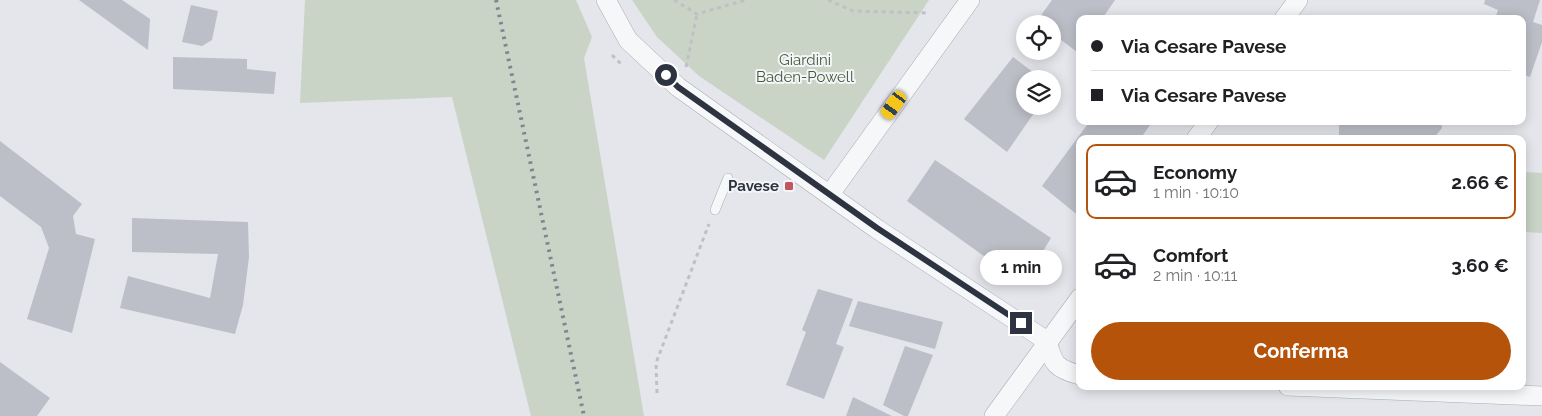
<!DOCTYPE html>
<html lang="it">
<meta charset="utf-8">
<style>
body{margin:0;font-family:Raleway,sans-serif;background:#f6f6f6;color:#202124;height:100vh;display:flex;flex-direction:column;font-size:19px;white-space:nowrap}
*{box-sizing:border-box;margin:0}
p{font-size:16px;color:#757577}
.icon{flex:none;width:28px;height:28px;fill:none;stroke:currentColor;stroke-width:2;stroke-linecap:round;stroke-linejoin:round}
.map{position:relative;flex:1;overflow:hidden}
.panel{position:absolute;left:1076px;top:135px;width:450px;height:255px;display:flex;flex-direction:column;background:#fff;border-radius:10px;box-shadow:0 2px 12px #0003}
.panel>*{flex:none}
.guide{position:absolute;left:1076px;top:15px;width:450px;height:110px;border-radius:10px;box-shadow:0 2px 12px #0003;display:grid;align-content:center;height:110px;padding:0 15px;background:#fff}
.tools{position:absolute;left:1016px;top:15px;display:grid;gap:10px}
.tools a{display:grid;place-items:center;width:45px;height:45px;border-radius:50%;background:#fff;box-shadow:0 2px 12px #0003;font-size:25px}
.end{position:absolute;width:22px;height:22px;margin:-11px;border:6px solid #2d3341;background:#fff;box-shadow:0 0 0 2px #fff}
.from{border-radius:50%}
.bubble{position:absolute;height:35px;border-radius:18px;background:#fff;box-shadow:0 2px 12px #0003;font-size:16px;font-weight:700;line-height:35px;text-align:center}
.car{position:absolute;width:15px;height:30px;margin:-15px -8px;border-radius:6px;box-shadow:0 0 4px 1px #0007;background:linear-gradient(#f5c518 24%,#345 0 40%,#f5c518 0 76%,#345 0 86%,#f5c518 0)}
.guide b{display:flex;align-items:center;gap:18px;height:48px;font-size:19px}
.guide b+b{border-top:1px solid #e0e0e0}
.guide i{width:12px;height:12px;background:#202124}
ul{padding:9px 0 0;list-style:none}
li{display:flex;align-items:center;gap:15px;height:75px;margin:0 10px 8px;padding:0 5px;border:2px solid transparent;border-radius:10px}
li div{flex:1}
li b{display:block;font-size:19px}
li em{font-style:normal;font-weight:700}
li.current{border-color:#b45309}
li>.icon{width:45px;height:45px;stroke-width:1.5}
.primary-button{display:flex;gap:10px;margin-top:auto;padding:10px 15px}
.primary-button a{flex:1;height:58px;border-radius:30px;background:#b45309;color:#fff;font-size:20px;font-weight:700;line-height:58px;text-align:center}
.map>svg:first-child{display:block}
</style>
<div class="map">
<svg width="1542" height="416" viewBox="0 0 1542 416">
<rect width="100%" height="100%" fill="#e4e6eb"/>
<g fill="#c9d4c6">
<path d="M 305,0 L 576,0 L 592,37 L 584,58 L 644,416 L 531,416 L 452,97 L 300,103 Z"/>
<path d="M 632,0 L 929,0 L 824,160 L 699,76 L 657,37 Z"/>
<path d="M 1523,172 L 1542,173 L 1542,233 L 1523,232 Z"/>
<path d="M 1523,238 L 1526,239 L 1523,314 L 1522,239 Z"/>
</g>
<g fill="#bcbfc7">
<path d="M 79,0 L 122,0 L 150,19 L 148,50 Z"/>
<path d="M 1052,0 L 1115,0 L 1102,19 L 1080,19 L 1080,48 L 1077,52 L 1052,33 L 1052,24 L 1041,24 L 1037,21 Z"/>
<path d="M 1485,0 L 1540,0 L 1533,22 L 1542,25 L 1542,42 L 1530,77 L 1522,74 L 1522,19 L 1495,19 L 1498,10 L 1484,4 Z"/>
<path d="M 191,5 L 218,11 L 212,40 L 202,46 L 182,42 Z"/>
<path d="M 173,57 L 247,59 L 247,69 L 276,72 L 274,94 L 173,89 Z"/>
<path d="M 1013,57 L 1042,79 L 1025,79 L 1025,106 L 1039,106 L 1007,152 L 964,119 Z"/>
<path d="M 1090,121 L 1153,121 L 1140,139 L 1080,139 L 1080,217 L 1042,186 Z"/>
<path d="M 1339,121 L 1441,121 L 1442,128 L 1433,139 L 1339,139 Z"/>
<path d="M 0,141 L 82,204 L 73,216 L 76,234 L 95,239 L 72,333 L 27,319 L 49,248 L 41,227 L 0,196 Z"/>
<path d="M 935,160 L 1051,238 L 1023,284 L 907,201 Z"/>
<path d="M 132,218 L 248,222 L 249,257 L 243,305 L 235,334 L 120,308 L 128,276 L 210,298 L 218,254 L 132,252 Z"/>
<path d="M 818,289 L 853,299 L 836,344 L 844,347 L 824,399 L 786,385 L 806,332 L 802,330 Z"/>
<path d="M 858,301 L 943,322 L 935,349 L 849,326 Z"/>
<path d="M 905,346 L 933,355 L 908,416 L 904,416 L 883,405 Z"/>
<path d="M 0,362 L 50,398 L 37,416 L 0,416 Z"/>
<path d="M 853,397 L 892,416 L 846,416 Z"/>
</g>
<g fill="none" stroke-linecap="round" stroke-linejoin="round">
<g stroke="#a9adb5" stroke-width="10">
<path id="service" d="M 715,210 L 728,178"/>
</g>
<g stroke="#a9adb5" stroke-width="20">
<g id="minor">
<path d="M 606,0 L 628,40 L 678,87 L 877,229 L 1047,341"/>
<path d="M 1284,19 L 1298,0"/>
<path d="M 1196,139 L 1209,121"/>
<path d="M 830,194 L 970,0"/>
<path d="M 1047,341 C 1053,364 1056,369 1080,375"/>
<path d="M 1288,386 L 1542,396"/>
<path d="M 994,416 L 1080,298"/>
</g>
</g>
<g stroke="#bec0c5" stroke-width="3" stroke-dasharray="4 4" stroke-linecap="butt">
<path d="M 674,0 L 697,14 L 746,0"/>
<path d="M 828,0 L 853,11 L 929,13"/>
<path d="M 612,55 L 622,65"/>
<path d="M 686,67 L 697,14"/>
<path d="M 657,393 L 656,363 L 709,224"/>
</g>
<use href="#service" stroke="#f6f7f9" stroke-width="9"/>
<use href="#minor" stroke="#f6f7f9" stroke-width="19"/>
<path stroke="#7f8593" stroke-width="4" stroke-dasharray="2.5 5" stroke-linecap="butt" d="M 496,0 L 584,416"/>
</g>
<g fill="none" stroke-linecap="round" stroke-linejoin="round">
<path stroke="#2d3341" stroke-width="6" d="M 666,75 L 678,87 L 877,228 L 1021,323"/>
</g>
<rect fill="#c25660" stroke="#f4f5f8" stroke-width="2" x="784" y="181" width="10" height="10" rx="2.5"/>
<g text-anchor="middle" stroke-width="4" stroke-linejoin="round" paint-order="stroke">
<g font-size="15" fill="#405c3c" stroke="#f4f5f8">
<text x="805" y="65">Giardini<tspan x="805" dy="17">Baden-Powell</tspan></text>
</g>
<g font-size="15" font-weight="bold" fill="#2d3341" stroke="#f4f5f8" text-anchor="end">
<text x="779" y="191">Pavese</text>
</g>
</g>
</svg>
<div class="tools">
<a><svg class="icon" aria-label="locate" viewBox="0 0 24 24"><circle cx="12" cy="12" r="6"/><path d="M12 2v4M12 18v4M2 12h4M18 12h4"/></svg></a>
<a><svg class="icon" aria-label="layers" viewBox="0 0 24 24"><path d="M12 4l9 5-9 5-9-5zM3 14l9 5 9-5"/></svg></a>
</div>
<i class="end from" style="left:666px;top:75px"></i>
<i class="end" style="left:1021px;top:323px"></i>
<div class="bubble" style="left:980px;top:250px;width:82px">1 min</div>
<i class="car" style="left:894px;top:105px;rotate:216deg"></i>
<div class="guide">
<b><i class="from"></i>Via Cesare Pavese</b>
<b><i></i>Via Cesare Pavese</b>
</div>
<section class="panel">
<ul>
<li class="current"><svg class="icon" aria-label="car" viewBox="0 0 24 24"><path d="M5 17H2v-5l4-1 3-4h7l3 4 3 1v5h-3M9 17h6M6 11h13"/><circle cx="7" cy="17" r="2"/><circle cx="17" cy="17" r="2"/></svg><div><b>Economy</b><p>1 min · 10:10</p></div><em>2.66 €</em></li>
<li><svg class="icon" aria-label="car" viewBox="0 0 24 24"><path d="M5 17H2v-5l4-1 3-4h7l3 4 3 1v5h-3M9 17h6M6 11h13"/><circle cx="7" cy="17" r="2"/><circle cx="17" cy="17" r="2"/></svg><div><b>Comfort</b><p>2 min · 10:11</p></div><em>3.60 €</em></li>
</ul>
<div class="primary-button"><a>Conferma</a></div>
</section>
</div>
